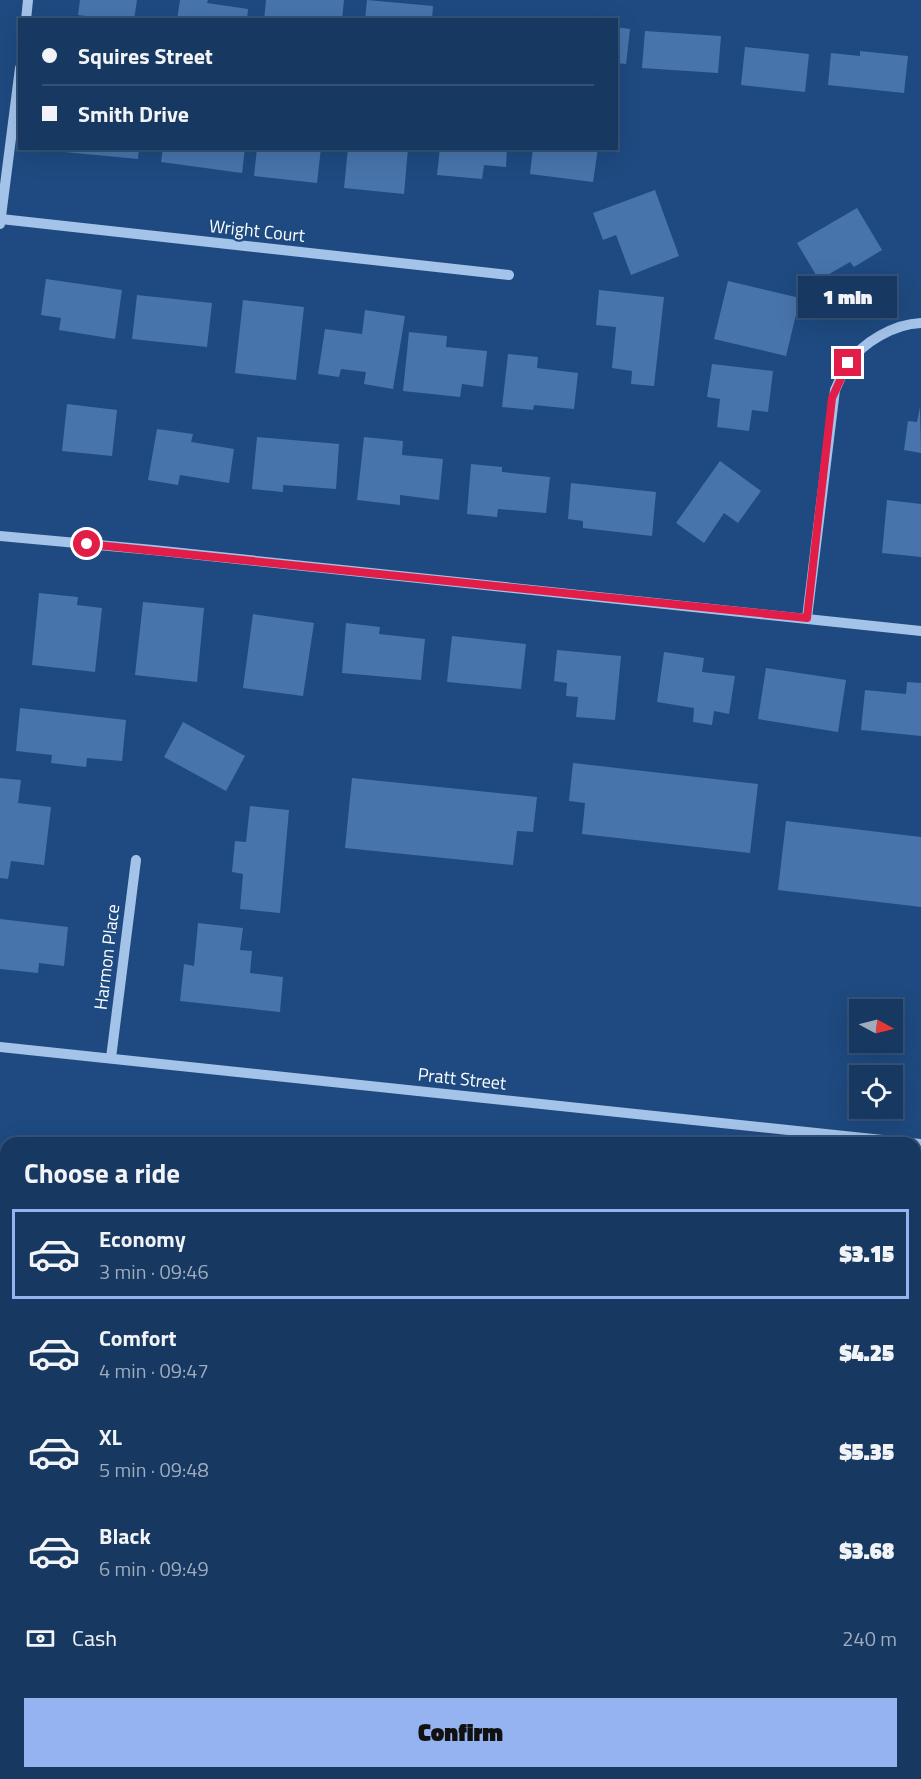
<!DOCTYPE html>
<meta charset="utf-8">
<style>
body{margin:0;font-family:"Titillium Web",sans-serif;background:#1f3f67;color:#f1f3f6;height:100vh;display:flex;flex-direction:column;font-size:22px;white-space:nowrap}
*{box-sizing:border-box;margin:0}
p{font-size:20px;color:#9eacbd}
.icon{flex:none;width:33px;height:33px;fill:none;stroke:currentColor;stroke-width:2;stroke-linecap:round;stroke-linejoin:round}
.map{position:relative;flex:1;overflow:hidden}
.details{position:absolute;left:0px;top:1137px;width:921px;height:642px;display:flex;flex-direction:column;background:#163861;border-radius:18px 18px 0 0;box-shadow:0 6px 24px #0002,0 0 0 2px #355276}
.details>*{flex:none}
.top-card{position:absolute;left:18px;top:18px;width:600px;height:132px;border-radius:0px;box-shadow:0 6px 24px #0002,0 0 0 2px #355276;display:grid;align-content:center;height:132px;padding:0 24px;background:#163861}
.needle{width:39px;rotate:97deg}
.buttons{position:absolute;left:849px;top:999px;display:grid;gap:12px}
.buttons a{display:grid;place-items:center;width:54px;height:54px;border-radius:0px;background:#163861;box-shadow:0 6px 24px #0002,0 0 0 2px #355276;font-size:30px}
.end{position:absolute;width:27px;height:27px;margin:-14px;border:8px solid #e11d48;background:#fff;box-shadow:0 0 0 3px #fff}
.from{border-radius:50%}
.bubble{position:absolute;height:42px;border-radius:0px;background:#163861;box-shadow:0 6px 24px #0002,0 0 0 2px #355276;font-size:20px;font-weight:800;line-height:42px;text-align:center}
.top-card b{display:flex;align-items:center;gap:21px;height:57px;font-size:22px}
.top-card b+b{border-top:2px solid #355276}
.top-card i{width:15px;height:15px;background:#f1f3f6}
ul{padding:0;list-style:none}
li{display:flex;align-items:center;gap:18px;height:90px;margin:0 12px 9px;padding:0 12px;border:3px solid transparent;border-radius:0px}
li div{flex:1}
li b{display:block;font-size:22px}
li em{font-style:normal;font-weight:800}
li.current{border-color:#95b2f1}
li>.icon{width:54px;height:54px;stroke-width:1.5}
h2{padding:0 24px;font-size:27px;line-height:72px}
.pay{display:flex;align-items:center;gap:15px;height:66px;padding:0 24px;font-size:22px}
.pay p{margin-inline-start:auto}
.action{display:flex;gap:12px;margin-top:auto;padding:12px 24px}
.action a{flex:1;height:69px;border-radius:0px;background:#95b2f1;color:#111;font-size:24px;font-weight:800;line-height:69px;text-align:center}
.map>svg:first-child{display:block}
</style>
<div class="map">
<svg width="921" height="1779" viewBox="0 0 921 1779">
<rect width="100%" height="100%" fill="#1e4a81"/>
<g fill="#4774ab">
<path d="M 80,0 L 137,0 L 134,20 L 85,20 L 86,16 L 78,15 Z"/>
<path d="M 180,0 L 208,0 L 207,3 L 248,9 L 247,20 L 177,20 Z"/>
<path d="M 266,0 L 344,0 L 342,20 L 264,20 Z"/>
<path d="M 367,0 L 433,6 L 432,20 L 365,20 Z"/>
<path d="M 616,27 L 630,29 L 626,64 L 616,63 Z"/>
<path d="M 645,31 L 721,36 L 718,73 L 642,68 Z"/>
<path d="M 745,47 L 809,54 L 805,92 L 741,85 Z"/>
<path d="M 860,51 L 908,56 L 904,93 L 828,85 L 831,53 L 860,56 Z"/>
<path d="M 65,148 L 139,148 L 138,159 L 64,152 Z"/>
<path d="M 163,148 L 245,148 L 242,173 L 161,162 Z"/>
<path d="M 257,148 L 321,148 L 317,183 L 254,176 Z"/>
<path d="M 348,148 L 408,148 L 404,194 L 344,188 Z"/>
<path d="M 440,148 L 507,148 L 506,167 L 484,165 L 482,179 L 437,175 Z"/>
<path d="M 533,148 L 598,148 L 593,182 L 530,174 Z"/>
<path d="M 655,190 L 679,256 L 631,275 L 616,235 L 603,240 L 593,213 Z"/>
<path d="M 857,208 L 882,250 L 854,267 L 850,262 L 819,280 L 797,243 Z"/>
<path d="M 46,279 L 122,290 L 115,339 L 59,330 L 61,318 L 41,315 Z"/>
<path d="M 728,281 L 800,298 L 786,356 L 714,339 Z"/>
<path d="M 599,290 L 664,297 L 654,386 L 631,384 L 632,371 L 612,368 L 616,327 L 596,325 Z"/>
<path d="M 137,295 L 212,303 L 207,347 L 132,339 Z"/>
<path d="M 243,300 L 304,307 L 296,380 L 235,373 Z"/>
<path d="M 365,310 L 405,316 L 393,389 L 364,384 L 366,372 L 341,369 L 339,377 L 318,374 L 325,329 L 362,334 Z"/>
<path d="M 409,332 L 447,336 L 446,347 L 487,351 L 483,387 L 462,384 L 460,397 L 403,391 Z"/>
<path d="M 508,354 L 538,357 L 537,368 L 578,373 L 574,409 L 534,405 L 533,410 L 502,407 Z"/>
<path d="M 712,364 L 773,371 L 768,412 L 752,410 L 749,431 L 717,427 L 720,399 L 707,397 Z"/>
<path d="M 67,404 L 117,410 L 112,456 L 62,451 Z"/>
<path d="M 920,407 L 921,453 L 904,450 L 908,421 L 917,422 Z"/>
<path d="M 157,429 L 193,434 L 191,442 L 234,449 L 229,483 L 180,475 L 178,485 L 148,480 Z"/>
<path d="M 257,437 L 339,444 L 336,489 L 283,485 L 283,492 L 252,489 Z"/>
<path d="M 364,437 L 403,441 L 402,455 L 443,459 L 439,500 L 400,495 L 400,505 L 357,500 Z"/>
<path d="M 720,461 L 761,491 L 738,523 L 724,513 L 704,543 L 676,523 Z"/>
<path d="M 471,464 L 502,467 L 502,472 L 550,477 L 546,513 L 498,509 L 497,517 L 467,514 Z"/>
<path d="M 571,483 L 656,492 L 652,536 L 583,528 L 583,521 L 568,519 Z"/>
<path d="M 887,500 L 921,504 L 921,557 L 882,553 Z"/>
<path d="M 39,593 L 78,597 L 77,605 L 102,608 L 95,672 L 32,665 Z"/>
<path d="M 143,602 L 204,608 L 197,682 L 135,675 Z"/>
<path d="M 253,614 L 314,623 L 303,696 L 243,688 Z"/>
<path d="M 346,623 L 380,627 L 379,634 L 425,639 L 421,680 L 342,673 Z"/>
<path d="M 452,636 L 526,644 L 521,689 L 447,682 Z"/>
<path d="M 557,650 L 621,656 L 615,720 L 576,717 L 578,697 L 566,696 L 567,683 L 554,681 Z"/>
<path d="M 664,652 L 704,658 L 702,672 L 735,676 L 729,714 L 714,711 L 712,725 L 693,722 L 694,708 L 657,702 Z"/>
<path d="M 766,668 L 846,680 L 838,732 L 758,719 Z"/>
<path d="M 907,682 L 921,683 L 921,736 L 861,730 L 865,690 L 906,694 Z"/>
<path d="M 20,708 L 126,720 L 122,761 L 87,758 L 86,767 L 51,763 L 52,755 L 16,751 Z"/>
<path d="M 183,722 L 245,756 L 226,791 L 164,757 Z"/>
<path d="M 573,763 L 758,784 L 750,853 L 582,834 L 585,803 L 569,801 Z"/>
<path d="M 0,778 L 21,780 L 18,803 L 51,807 L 44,865 L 11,861 L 8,879 L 0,878 Z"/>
<path d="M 352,778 L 537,797 L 533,832 L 517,831 L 513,865 L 345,848 Z"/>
<path d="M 250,806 L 289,810 L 280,913 L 240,909 L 243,874 L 232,872 L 235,841 L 246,842 Z"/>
<path d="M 786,821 L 921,837 L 921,907 L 778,890 Z"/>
<path d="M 0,919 L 68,927 L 64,966 L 39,963 L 38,973 L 0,969 Z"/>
<path d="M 198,923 L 243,928 L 240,950 L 252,951 L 250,973 L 283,977 L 280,1012 L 180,1001 L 184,964 L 194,966 Z"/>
<path d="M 39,1773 L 764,1773 L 778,1775 L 777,1779 L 38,1779 Z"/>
</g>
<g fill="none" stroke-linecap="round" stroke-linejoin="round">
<g stroke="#a4c3e9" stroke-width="10">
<path d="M 26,20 L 28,0"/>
<path d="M 1,219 L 509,275"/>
<path d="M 0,224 L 20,68"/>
<path d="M 0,536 L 153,550 L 921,631"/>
<path d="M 807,618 L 835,390 C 839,382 842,372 848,364 C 863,342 894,324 921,323"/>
<path d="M 0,1047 L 921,1144"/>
<path d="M 111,1058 L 136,860"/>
</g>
</g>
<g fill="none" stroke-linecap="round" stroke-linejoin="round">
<path stroke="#e11d48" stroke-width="8" d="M 87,544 L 807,618 L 832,398 L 848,363"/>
</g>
<g text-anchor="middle" stroke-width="4.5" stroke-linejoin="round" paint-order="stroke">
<g font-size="18" fill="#fff" stroke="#1e4a81">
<text transform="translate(257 231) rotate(6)" y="6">Wright Court</text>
<text transform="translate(107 957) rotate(-83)" y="6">Harmon Place</text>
<text transform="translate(462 1079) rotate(6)" y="6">Pratt Street</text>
</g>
</g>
</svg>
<div class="buttons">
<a><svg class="needle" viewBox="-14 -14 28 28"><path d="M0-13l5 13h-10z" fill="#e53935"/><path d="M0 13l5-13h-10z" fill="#9eacbd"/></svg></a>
<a><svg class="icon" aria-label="locate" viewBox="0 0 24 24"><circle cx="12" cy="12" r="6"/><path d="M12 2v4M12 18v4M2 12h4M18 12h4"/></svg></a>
</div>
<i class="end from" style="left:87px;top:544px"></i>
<i class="end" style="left:848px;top:363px"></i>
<div class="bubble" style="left:798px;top:276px;width:99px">1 min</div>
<div class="top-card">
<b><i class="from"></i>Squires Street</b>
<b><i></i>Smith Drive</b>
</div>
<section class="details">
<h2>Choose a ride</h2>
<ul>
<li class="current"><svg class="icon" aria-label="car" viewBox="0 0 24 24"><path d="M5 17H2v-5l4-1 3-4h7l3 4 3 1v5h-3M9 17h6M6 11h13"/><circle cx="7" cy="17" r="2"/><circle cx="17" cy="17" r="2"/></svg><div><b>Economy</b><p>3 min · 09:46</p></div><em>$3.15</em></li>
<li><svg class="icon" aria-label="car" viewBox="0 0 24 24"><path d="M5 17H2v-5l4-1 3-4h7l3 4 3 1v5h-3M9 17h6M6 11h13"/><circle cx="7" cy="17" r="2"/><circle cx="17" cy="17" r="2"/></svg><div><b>Comfort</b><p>4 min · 09:47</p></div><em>$4.25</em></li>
<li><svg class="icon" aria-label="car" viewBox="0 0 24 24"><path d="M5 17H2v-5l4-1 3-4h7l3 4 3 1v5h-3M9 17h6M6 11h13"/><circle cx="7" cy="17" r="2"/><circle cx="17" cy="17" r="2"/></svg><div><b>XL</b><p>5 min · 09:48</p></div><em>$5.35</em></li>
<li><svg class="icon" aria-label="car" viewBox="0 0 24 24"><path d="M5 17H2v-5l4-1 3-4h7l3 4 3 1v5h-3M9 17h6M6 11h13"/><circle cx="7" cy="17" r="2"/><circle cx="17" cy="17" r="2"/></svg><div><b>Black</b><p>6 min · 09:49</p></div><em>$3.68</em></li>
</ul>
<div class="pay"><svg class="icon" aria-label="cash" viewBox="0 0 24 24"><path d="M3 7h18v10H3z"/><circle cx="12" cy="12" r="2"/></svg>Cash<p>240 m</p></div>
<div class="action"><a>Confirm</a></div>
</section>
</div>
